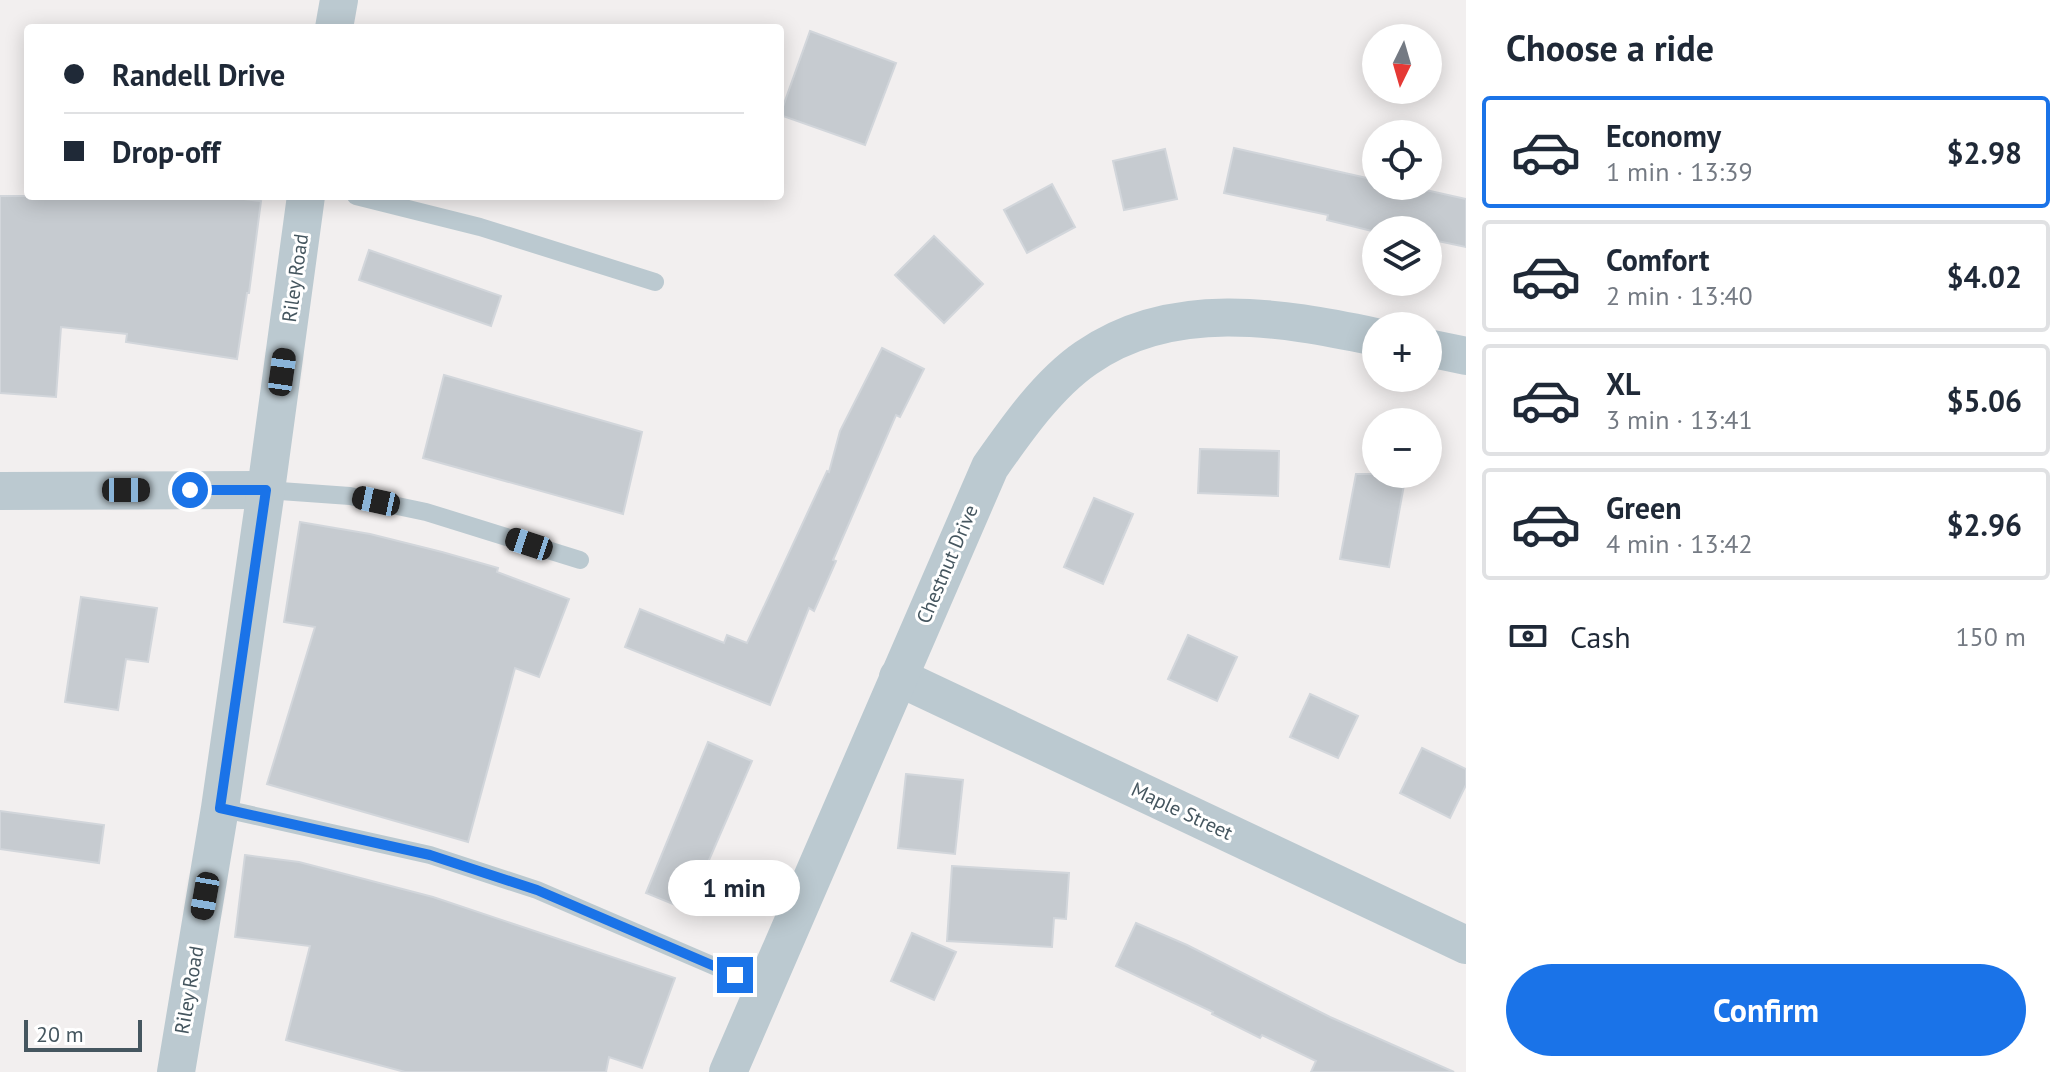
<!DOCTYPE html>
<meta charset="utf-8">
<style>
body{margin:0;font-family:"PT Sans",sans-serif;background:#f2f2f3;color:#1f2937;height:100vh;display:flex;flex-direction:column;font-size:30px;white-space:nowrap}
*{box-sizing:border-box;margin:0}
p{font-size:26px;color:#747a83}
.icon{flex:none;width:44px;height:44px;fill:none;stroke:currentColor;stroke-width:2;stroke-linecap:round;stroke-linejoin:round}
.map{position:relative;flex:1;overflow:hidden}
.panel{display:flex;flex-direction:column;background:#fff;width:600px}
.panel>*{flex:none}
.banner{position:absolute;left:24px;top:24px;width:760px;height:176px;border-radius:8px;box-shadow:0 4px 20px #0003;display:grid;align-content:center;height:176px;padding:0 40px;background:#fff}
.needle{width:52px;rotate:185deg}
.controls{position:absolute;left:1362px;top:24px;display:grid;gap:16px}
.controls a{display:grid;place-items:center;width:80px;height:80px;border-radius:50%;background:#fff;box-shadow:0 4px 20px #0003;font-size:40px}
.scale{position:absolute;left:24px;bottom:20px;width:118px;box-sizing:border-box;padding-left:8px;border:4px solid #45565f;border-top:0;font-size:22px;line-height:28px;white-space:nowrap;color:#45565f;-webkit-text-stroke:6px #fff;paint-order:stroke}
.end{position:absolute;width:36px;height:36px;margin:-18px;border:10px solid #1a73e8;background:#fff;box-shadow:0 0 0 4px #fff}
.from{border-radius:50%}
.bubble{position:absolute;height:56px;border-radius:28px;background:#fff;box-shadow:0 4px 20px #0003;font-size:26px;font-weight:800;line-height:56px;text-align:center}
.car{position:absolute;width:24px;height:48px;margin:-24px -12px;border-radius:10px;box-shadow:0 0 6px 2px #0007;background:linear-gradient(#222 24%,#8ab4d8 0 40%,#222 0 76%,#8ab4d8 0 86%,#222 0)}
.banner b{display:flex;align-items:center;gap:28px;height:76px;font-size:30px}
.banner b+b{border-top:2px solid #e0e1e3}
.banner i{width:20px;height:20px;background:#1f2937}
ul{padding:0;list-style:none}
li{display:flex;align-items:center;gap:24px;height:112px;margin:0 16px 12px;padding:0 24px;border:4px solid #e0e1e3;border-radius:8px}
li div{flex:1}
li b{display:block;font-size:30px}
li em{font-style:normal;font-weight:800}
li.selected{border-color:#1a73e8}
li>.icon{width:72px;height:72px;stroke-width:1.5}
h2{padding:0 40px;font-size:36px;line-height:96px}
.pay{display:flex;align-items:center;gap:20px;height:88px;padding:0 40px;font-size:30px}
.pay p{margin-inline-start:auto}
.button{display:flex;gap:16px;margin-top:auto;padding:16px 40px}
.button a{flex:1;height:92px;border-radius:48px;background:#1a73e8;color:#fff;font-size:32px;font-weight:800;line-height:92px;text-align:center}
main{display:flex;flex:1;min-height:0}
.map>svg:first-child{display:block}
</style>
<main>
<div class="map">
<svg width="1466" height="1072" viewBox="0 0 1466 1072">
<rect width="100%" height="100%" fill="#f2efef"/>
<g fill="#c6cbd0" stroke="#d2d6db" stroke-width="2">
<path d="M 810,31 L 896,63 L 865,145 L 780,115 Z"/>
<path d="M 1234,148 L 1376,180 L 1376,186 L 1408,186 L 1466,199 L 1466,247 L 1428,239 L 1428,230 L 1387,230 L 1376,228 L 1376,232 L 1327,220 L 1328,215 L 1224,193 Z"/>
<path d="M 1165,149 L 1177,199 L 1124,210 L 1113,161 Z"/>
<path d="M 1052,184 L 1075,227 L 1027,253 L 1004,210 Z"/>
<path d="M 0,196 L 219,196 L 261,201 L 249,293 L 247,293 L 237,359 L 126,342 L 127,334 L 61,327 L 56,397 L 0,393 Z"/>
<path d="M 934,236 L 983,284 L 944,323 L 895,275 Z"/>
<path d="M 369,250 L 501,296 L 491,326 L 359,280 Z"/>
<path d="M 882,348 L 924,369 L 900,417 L 896,415 L 833,560 L 836,561 L 814,611 L 809,608 L 770,705 L 625,647 L 640,609 L 724,643 L 727,635 L 747,643 L 827,471 L 829,472 L 840,431 Z"/>
<path d="M 444,375 L 642,432 L 623,514 L 423,458 Z"/>
<path d="M 1200,449 L 1279,451 L 1278,496 L 1198,493 Z"/>
<path d="M 1356,474 L 1406,474 L 1389,567 L 1340,559 Z"/>
<path d="M 1094,498 L 1133,514 L 1103,584 L 1064,567 Z"/>
<path d="M 300,522 L 370,534 L 442,552 L 498,568 L 497,572 L 569,599 L 539,677 L 515,668 L 468,842 L 267,784 L 315,627 L 284,622 Z"/>
<path d="M 81,597 L 157,608 L 148,662 L 126,659 L 118,710 L 65,702 Z"/>
<path d="M 1188,635 L 1237,657 L 1217,701 L 1168,679 Z"/>
<path d="M 1310,694 L 1358,716 L 1338,758 L 1290,737 Z"/>
<path d="M 708,742 L 752,761 L 709,860 L 710,861 L 690,911 L 646,893 Z"/>
<path d="M 1422,748 L 1466,769 L 1466,785 L 1450,818 L 1400,793 Z"/>
<path d="M 906,774 L 963,780 L 955,854 L 898,848 Z"/>
<path d="M 0,811 L 104,825 L 99,863 L 0,849 Z"/>
<path d="M 245,855 L 299,862 L 433,897 L 675,978 L 642,1068 L 609,1057 L 606,1072 L 405,1072 L 286,1040 L 310,946 L 235,937 Z"/>
<path d="M 952,866 L 1069,873 L 1066,919 L 1054,918 L 1052,947 L 947,941 Z"/>
<path d="M 1136,923 L 1187,945 L 1330,1017 L 1454,1072 L 1311,1072 L 1316,1061 L 1262,1035 L 1260,1038 L 1212,1014 L 1213,1012 L 1116,966 Z"/>
<path d="M 912,933 L 956,952 L 934,1000 L 891,981 Z"/>
</g>
<g fill="none" stroke-linecap="round" stroke-linejoin="round">
<g stroke="#bbc9d0" stroke-width="18">
<path d="M 356,196 L 480,227 L 655,282"/>
<path d="M 266,490 L 350,496 L 426,512 L 580,560"/>
<path d="M 220,808 L 430,855 L 537,890 L 763,987"/>
</g>
<g stroke="#bbc9d0" stroke-width="38">
<path d="M 334,28 L 339,0"/>
<path d="M 1428,348 L 1466,356"/>
<path d="M 0,491 L 266,490"/>
<path d="M 898,677 L 1466,945"/>
<path d="M 176,1072 L 220,808 L 266,490 L 306,196"/>
<path d="M 728,1072 L 990,467 C 1016,430 1048,384 1086,358 C 1172,298 1280,317 1376,337"/>
</g>
</g>
<g fill="none" stroke-linecap="round" stroke-linejoin="round">
<path stroke="#1a73e8" stroke-width="10" d="M 190,490 L 266,490 L 220,808 L 430,855 L 537,890 L 735,975"/>
</g>
<g text-anchor="middle" stroke-width="6" stroke-linejoin="round" paint-order="stroke">
<g font-size="20" fill="#45565f" stroke="#fff">
<text transform="translate(295 278) rotate(-82)" y="7">Riley Road</text>
<text transform="translate(947 564) rotate(-67)" y="7">Chestnut Drive</text>
<text transform="translate(1182 811) rotate(25)" y="7">Maple Street</text>
<text transform="translate(189 990) rotate(-80)" y="7">Riley Road</text>
</g>
</g>
</svg>
<div class="controls">
<a><svg class="needle" viewBox="-14 -14 28 28"><path d="M0-13l5 13h-10z" fill="#e53935"/><path d="M0 13l5-13h-10z" fill="#747a83"/></svg></a>
<a><svg class="icon" aria-label="locate" viewBox="0 0 24 24"><circle cx="12" cy="12" r="6"/><path d="M12 2v4M12 18v4M2 12h4M18 12h4"/></svg></a>
<a><svg class="icon" aria-label="layers" viewBox="0 0 24 24"><path d="M12 4l9 5-9 5-9-5zM3 14l9 5 9-5"/></svg></a>
<a>+</a>
<a>−</a>
</div>
<div class="scale">20 m</div>
<i class="end from" style="left:190px;top:490px"></i>
<i class="end" style="left:735px;top:975px"></i>
<div class="bubble" style="left:668px;top:860px;width:132px">1 min</div>
<i class="car" style="left:282px;top:372px;rotate:8deg"></i>
<i class="car" style="left:126px;top:490px;rotate:90deg"></i>
<i class="car" style="left:376px;top:501px;rotate:282deg"></i>
<i class="car" style="left:529px;top:544px;rotate:288deg"></i>
<i class="car" style="left:205px;top:896px;rotate:190deg"></i>
<div class="banner">
<b><i class="from"></i>Randell Drive</b>
<b><i></i>Drop-off</b>
</div>
</div>
<section class="panel">
<h2>Choose a ride</h2>
<ul>
<li class="selected"><svg class="icon" aria-label="car" viewBox="0 0 24 24"><path d="M5 17H2v-5l4-1 3-4h7l3 4 3 1v5h-3M9 17h6M6 11h13"/><circle cx="7" cy="17" r="2"/><circle cx="17" cy="17" r="2"/></svg><div><b>Economy</b><p>1 min · 13:39</p></div><em>$2.98</em></li>
<li><svg class="icon" aria-label="car" viewBox="0 0 24 24"><path d="M5 17H2v-5l4-1 3-4h7l3 4 3 1v5h-3M9 17h6M6 11h13"/><circle cx="7" cy="17" r="2"/><circle cx="17" cy="17" r="2"/></svg><div><b>Comfort</b><p>2 min · 13:40</p></div><em>$4.02</em></li>
<li><svg class="icon" aria-label="car" viewBox="0 0 24 24"><path d="M5 17H2v-5l4-1 3-4h7l3 4 3 1v5h-3M9 17h6M6 11h13"/><circle cx="7" cy="17" r="2"/><circle cx="17" cy="17" r="2"/></svg><div><b>XL</b><p>3 min · 13:41</p></div><em>$5.06</em></li>
<li><svg class="icon" aria-label="car" viewBox="0 0 24 24"><path d="M5 17H2v-5l4-1 3-4h7l3 4 3 1v5h-3M9 17h6M6 11h13"/><circle cx="7" cy="17" r="2"/><circle cx="17" cy="17" r="2"/></svg><div><b>Green</b><p>4 min · 13:42</p></div><em>$2.96</em></li>
</ul>
<div class="pay"><svg class="icon" aria-label="cash" viewBox="0 0 24 24"><path d="M3 7h18v10H3z"/><circle cx="12" cy="12" r="2"/></svg>Cash<p>150 m</p></div>
<div class="button"><a>Confirm</a></div>
</section>
</main>
